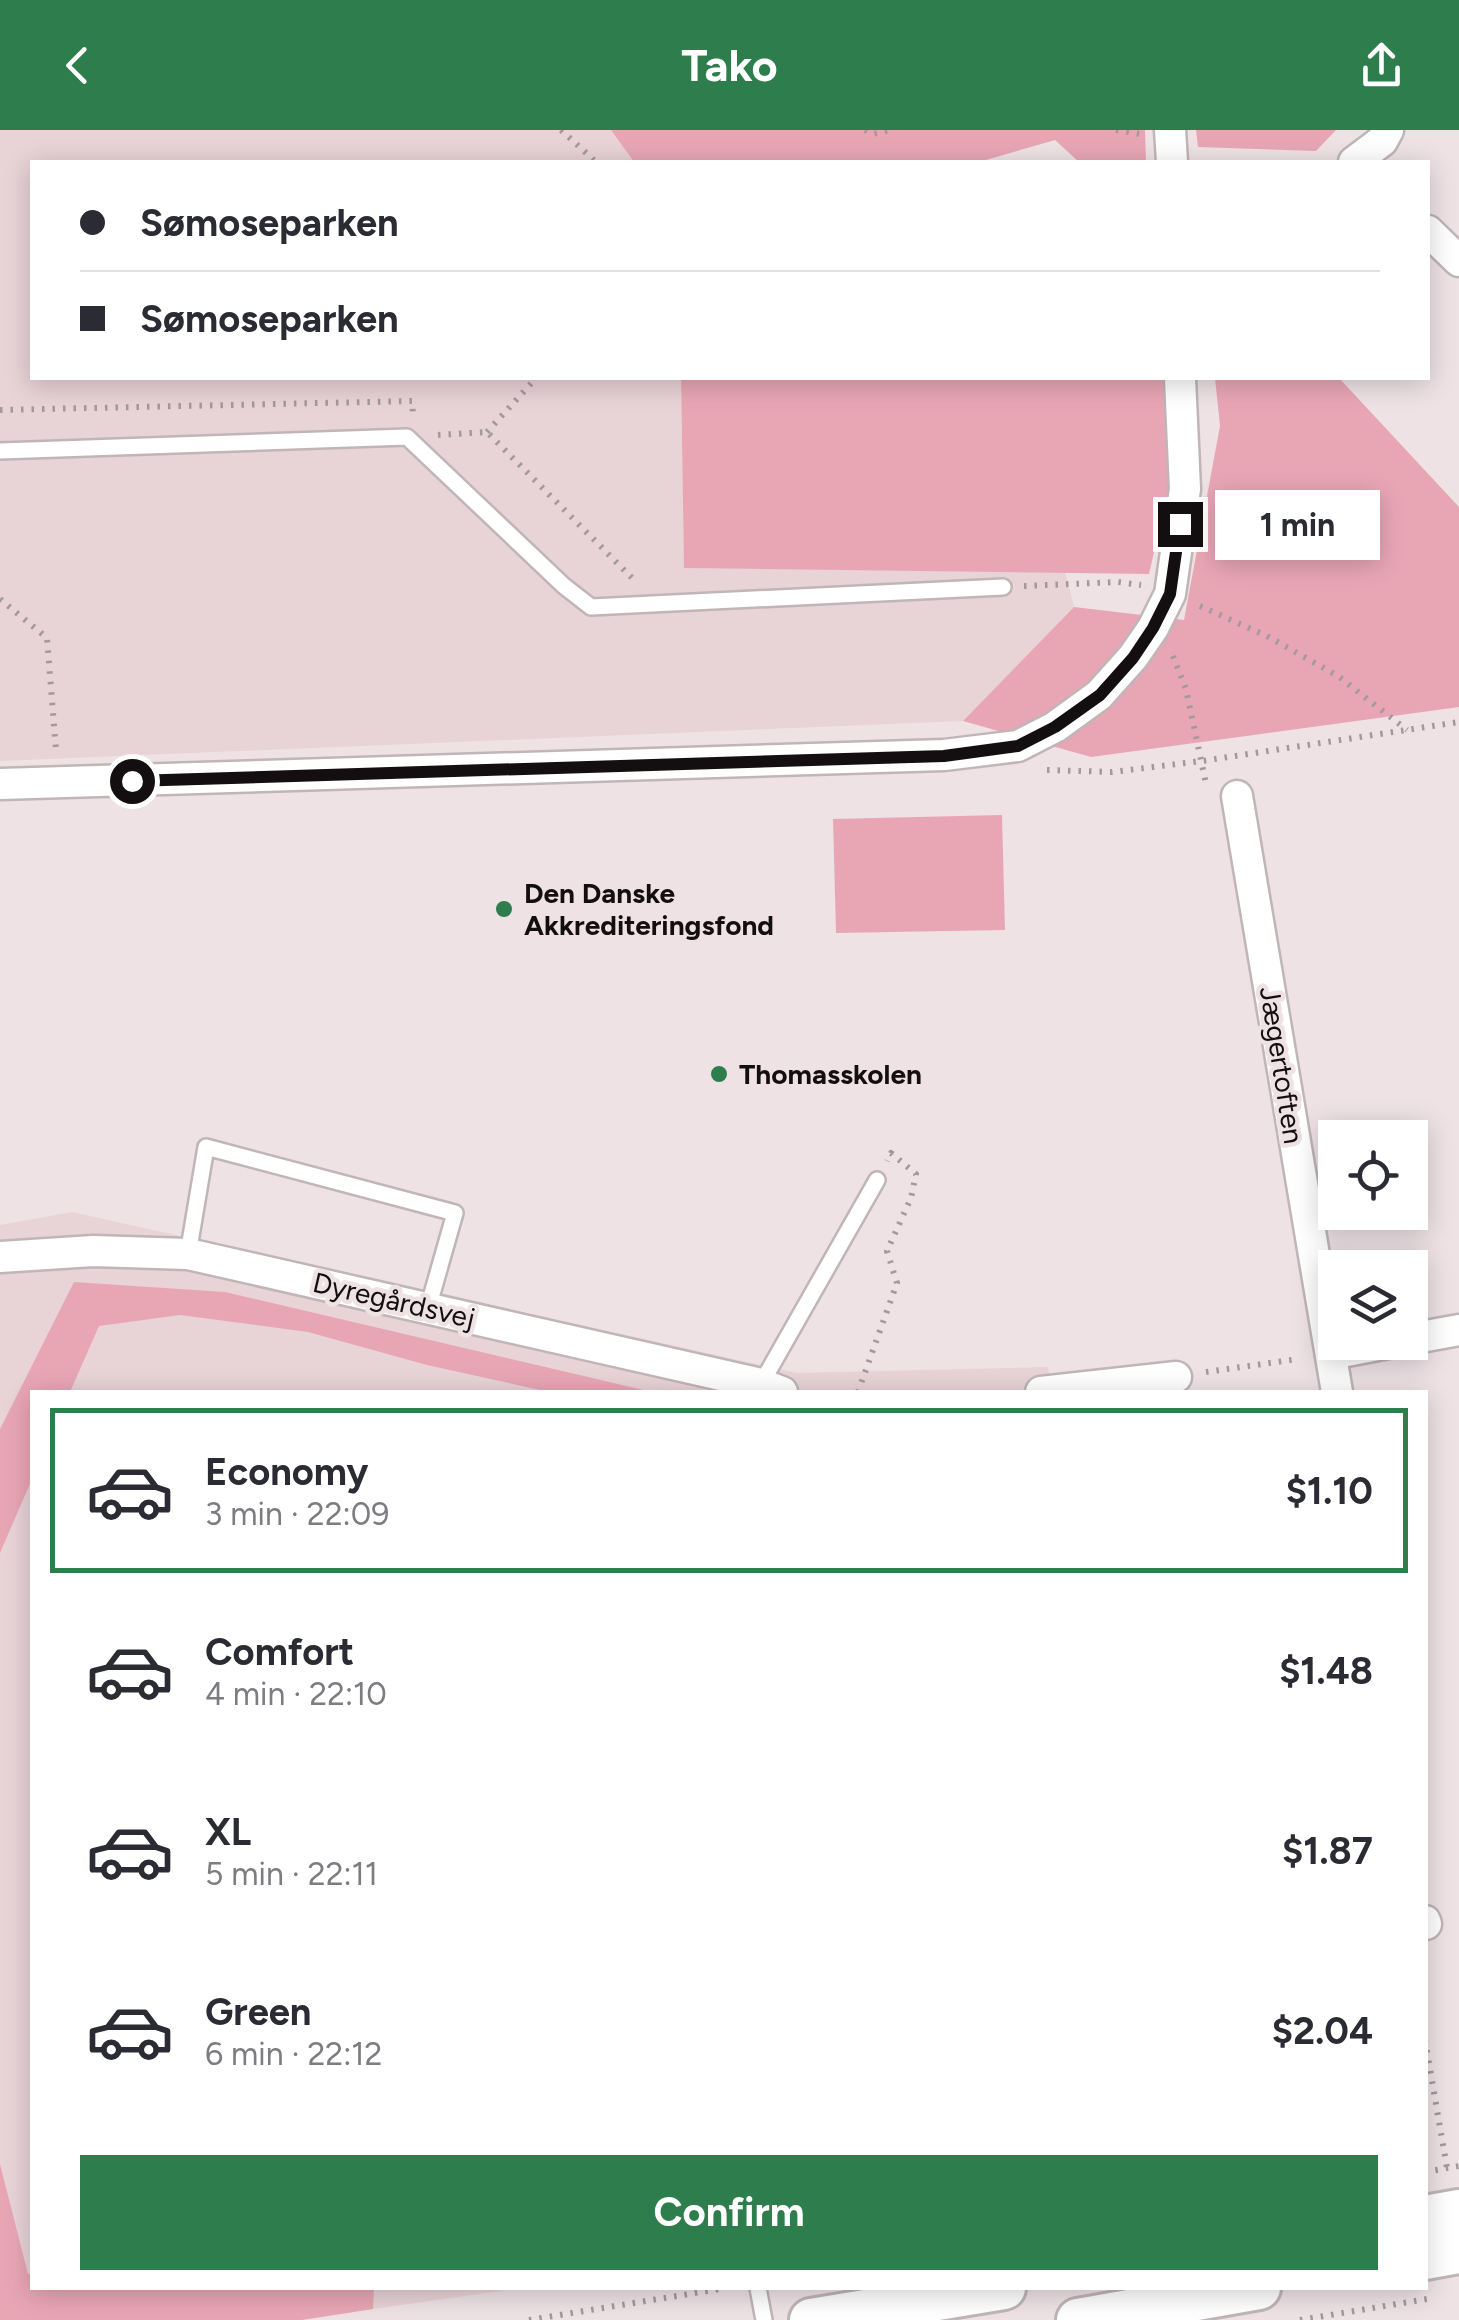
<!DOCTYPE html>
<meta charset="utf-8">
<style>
body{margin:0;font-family:Figtree,sans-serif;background:#f2f2f3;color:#2b2b33;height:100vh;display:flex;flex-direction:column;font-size:38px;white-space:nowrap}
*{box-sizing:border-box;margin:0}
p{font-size:32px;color:#7c7c81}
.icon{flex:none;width:55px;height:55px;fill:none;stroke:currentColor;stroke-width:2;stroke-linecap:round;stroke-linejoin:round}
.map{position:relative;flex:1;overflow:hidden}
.details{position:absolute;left:30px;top:1260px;width:1398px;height:900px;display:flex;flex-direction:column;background:#fff;border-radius:0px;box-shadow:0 5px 25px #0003}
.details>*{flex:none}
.hud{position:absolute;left:30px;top:30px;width:1400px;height:220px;border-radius:0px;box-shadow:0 5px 25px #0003;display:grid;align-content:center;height:220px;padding:0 50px;background:#fff}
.buttons{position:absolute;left:1318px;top:990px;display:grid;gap:20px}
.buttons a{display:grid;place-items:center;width:110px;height:110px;border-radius:0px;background:#fff;box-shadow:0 5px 25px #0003;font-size:50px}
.end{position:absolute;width:45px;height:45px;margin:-22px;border:12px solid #130f10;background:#fff;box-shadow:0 0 0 5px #fff}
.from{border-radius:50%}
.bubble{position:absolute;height:70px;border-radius:0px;background:#fff;box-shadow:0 5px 25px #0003;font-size:32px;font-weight:700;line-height:70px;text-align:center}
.hud b{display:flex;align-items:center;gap:35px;height:95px;font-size:38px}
.hud b+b{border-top:2px solid #e1e1e2}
.hud i{width:25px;height:25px;background:#2b2b33}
ul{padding:18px 0 0;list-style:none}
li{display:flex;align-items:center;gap:30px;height:165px;margin:0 20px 15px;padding:0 30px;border:5px solid transparent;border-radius:0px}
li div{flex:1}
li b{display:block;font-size:38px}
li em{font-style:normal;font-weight:700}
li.selected{border-color:#2e7d4d}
li>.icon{width:90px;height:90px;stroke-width:1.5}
.button{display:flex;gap:20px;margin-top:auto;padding:20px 50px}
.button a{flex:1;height:115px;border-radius:0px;background:#2e7d4d;color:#fff;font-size:40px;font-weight:700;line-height:115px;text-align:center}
header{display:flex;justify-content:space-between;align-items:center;height:130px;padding:0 50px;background:#2e7d4d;color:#fff;font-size:45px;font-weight:700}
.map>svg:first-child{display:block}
</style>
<header><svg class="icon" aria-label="back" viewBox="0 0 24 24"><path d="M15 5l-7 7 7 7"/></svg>Tako<svg class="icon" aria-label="share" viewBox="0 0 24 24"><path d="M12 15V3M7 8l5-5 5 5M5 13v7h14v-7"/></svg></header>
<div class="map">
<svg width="1459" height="2190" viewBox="0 0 1459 2190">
<rect width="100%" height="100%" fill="#eee2e5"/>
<g fill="#e8d3d7">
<path d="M 0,0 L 611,0 L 634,32 L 32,32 L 32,248 L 681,248 L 684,438 L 1065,441 L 1074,477 L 963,591 L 0,631 Z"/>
<path d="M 72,1082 L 797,1243 L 1048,1237 L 1052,1262 L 32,1262 L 32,2158 L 521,2158 L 297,2190 L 0,2190 L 0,1095 Z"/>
</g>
<g fill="#e8a6b5">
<path d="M 611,0 L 1145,0 L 1146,32 L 1079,32 L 1055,10 L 979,32 L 634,32 Z"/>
<path d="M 1196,0 L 1336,0 L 1316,21 L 1198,17 Z"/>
<path d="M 681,248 L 1167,248 L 1169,357 L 1149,444 L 684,438 Z"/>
<path d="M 1215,248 L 1339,248 L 1459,377 L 1459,577 L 1091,627 L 963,591 L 1074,477 L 1184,490 L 1220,296 Z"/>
<path d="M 1002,685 L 1005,800 L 836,803 L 833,689 Z"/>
<path d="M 74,1152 L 225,1162 L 652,1262 L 549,1262 L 427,1235 L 308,1202 L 180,1185 L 99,1196 L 70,1262 L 32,1262 L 32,1349 L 0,1423 L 0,1299 Z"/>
<path d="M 0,2034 L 28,2144 L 32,2144 L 32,2158 L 374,2158 L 373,2179 L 302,2190 L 0,2190 Z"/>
</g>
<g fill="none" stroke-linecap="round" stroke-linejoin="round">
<g stroke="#c0b5b7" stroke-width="20">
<g id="lane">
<path d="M 0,321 L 407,307 L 564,456 L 591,477 L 1003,457"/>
<path d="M 188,1124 L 206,1017 L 455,1083 L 428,1178"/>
<path d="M 761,1254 L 877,1050"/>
<path d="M 758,2158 L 764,2190"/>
</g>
</g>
<g stroke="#c0b5b7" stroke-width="35">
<g id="street">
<path d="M 1170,0 L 1172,32"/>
<path d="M 1354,32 L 1382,11 L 1388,0"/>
<path d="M 1428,101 L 1459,131"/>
<path d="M 0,654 L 944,625 L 1018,616 L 1055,597 L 1099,565 L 1133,527 L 1153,498 L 1170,464 L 1185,359 L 1180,248"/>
<path d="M 1237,666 L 1337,1262"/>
<path d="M 0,1127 L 93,1121 L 188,1124 L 761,1254 L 782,1262"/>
<path d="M 1410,1209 L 1459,1200"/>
<path d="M 1331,1224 L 1393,1212"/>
<path d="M 1041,1262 L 1176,1247"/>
<path d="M 1425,1791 L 1426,1794"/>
</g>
</g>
<g stroke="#c0b5b7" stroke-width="48">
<g id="secondary">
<path d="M 1425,2087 L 1459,2081"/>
<path d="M 1425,2128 L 1459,2122"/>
<path d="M 811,2190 L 1004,2158"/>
<path d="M 1078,2190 L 1259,2158"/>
</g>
</g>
<g stroke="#a3999c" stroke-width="6" stroke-dasharray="2.5 8" stroke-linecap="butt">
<path d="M 561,0 L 596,32"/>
<path d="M 865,0 L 873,4 L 891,0"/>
<path d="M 1116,0 L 1140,4"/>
<path d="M 0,280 L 412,271 L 413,285"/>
<path d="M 487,302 L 536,248"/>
<path d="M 438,305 L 487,302 L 634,450"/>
<path d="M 1024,456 L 1118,452 L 1141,455"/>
<path d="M 0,469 L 47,508 L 56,620"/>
<path d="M 1200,476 L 1267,506 L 1338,546 L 1407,600"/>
<path d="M 1173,526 L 1186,559 L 1206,654"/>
<path d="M 1047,640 L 1112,642 L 1202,631 L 1459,592"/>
<path d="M 1206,1242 L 1298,1229"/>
<path d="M 858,1262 L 897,1153 L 887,1121 L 911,1068 L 916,1044 L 891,1023 L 887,1031"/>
<path d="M 1425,1910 L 1447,2038"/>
<path d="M 1425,2042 L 1459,2036"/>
<path d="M 529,2190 L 726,2158"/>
<path d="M 1300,2190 L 1427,2169"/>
</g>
<use href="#lane" stroke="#fff" stroke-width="15"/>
<use href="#street" stroke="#fff" stroke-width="30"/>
<use href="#secondary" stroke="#fff" stroke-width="42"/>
</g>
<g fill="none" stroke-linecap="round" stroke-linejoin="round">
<path stroke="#130f10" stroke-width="12" d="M 132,651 L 944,626 L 1018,616 L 1055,597 L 1100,565 L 1133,528 L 1153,498 L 1170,464 L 1180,394"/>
</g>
<g fill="#2e7d4d" stroke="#eee2e5" stroke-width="4">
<circle cx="504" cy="779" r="10"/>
<circle cx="719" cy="944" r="10"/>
</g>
<g text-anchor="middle" stroke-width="9" stroke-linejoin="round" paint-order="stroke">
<g font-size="28" font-weight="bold" fill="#130f10" stroke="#eee2e5" text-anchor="start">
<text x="524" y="773">Den Danske<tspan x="524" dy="32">Akkrediteringsfond</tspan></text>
<text x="739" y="954">Thomasskolen</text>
</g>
<g font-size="28" fill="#130f10" stroke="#eee2e5">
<text transform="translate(1282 935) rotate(81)" y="10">Jægertoften</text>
<text transform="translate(394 1170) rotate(13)" y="10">Dyregårdsvej</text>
</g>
</g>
</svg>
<div class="buttons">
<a><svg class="icon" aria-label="locate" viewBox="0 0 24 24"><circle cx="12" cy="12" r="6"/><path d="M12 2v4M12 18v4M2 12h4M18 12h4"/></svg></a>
<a><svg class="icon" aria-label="layers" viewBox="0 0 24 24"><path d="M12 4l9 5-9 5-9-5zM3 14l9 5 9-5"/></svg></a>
</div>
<i class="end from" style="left:132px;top:651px"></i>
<i class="end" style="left:1180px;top:394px"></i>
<div class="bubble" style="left:1215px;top:360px;width:165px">1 min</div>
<div class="hud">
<b><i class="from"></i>Sømoseparken</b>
<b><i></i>Sømoseparken</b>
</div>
<section class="details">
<ul>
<li class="selected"><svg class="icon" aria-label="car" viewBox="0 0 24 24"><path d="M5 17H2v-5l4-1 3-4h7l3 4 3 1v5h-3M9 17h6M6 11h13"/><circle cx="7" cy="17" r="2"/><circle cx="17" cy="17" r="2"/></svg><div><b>Economy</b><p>3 min · 22:09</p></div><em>$1.10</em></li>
<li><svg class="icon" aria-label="car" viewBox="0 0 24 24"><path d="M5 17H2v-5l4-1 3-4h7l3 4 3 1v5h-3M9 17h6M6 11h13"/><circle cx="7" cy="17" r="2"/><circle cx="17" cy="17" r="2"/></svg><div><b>Comfort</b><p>4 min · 22:10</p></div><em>$1.48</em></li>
<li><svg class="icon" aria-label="car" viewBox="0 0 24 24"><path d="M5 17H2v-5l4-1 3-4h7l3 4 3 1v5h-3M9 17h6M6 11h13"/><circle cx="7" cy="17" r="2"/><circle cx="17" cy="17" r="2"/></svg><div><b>XL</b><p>5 min · 22:11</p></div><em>$1.87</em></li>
<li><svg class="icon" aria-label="car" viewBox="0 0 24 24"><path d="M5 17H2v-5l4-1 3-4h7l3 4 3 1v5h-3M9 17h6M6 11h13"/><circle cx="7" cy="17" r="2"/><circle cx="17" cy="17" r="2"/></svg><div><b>Green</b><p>6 min · 22:12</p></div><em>$2.04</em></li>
</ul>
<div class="button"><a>Confirm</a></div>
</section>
</div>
